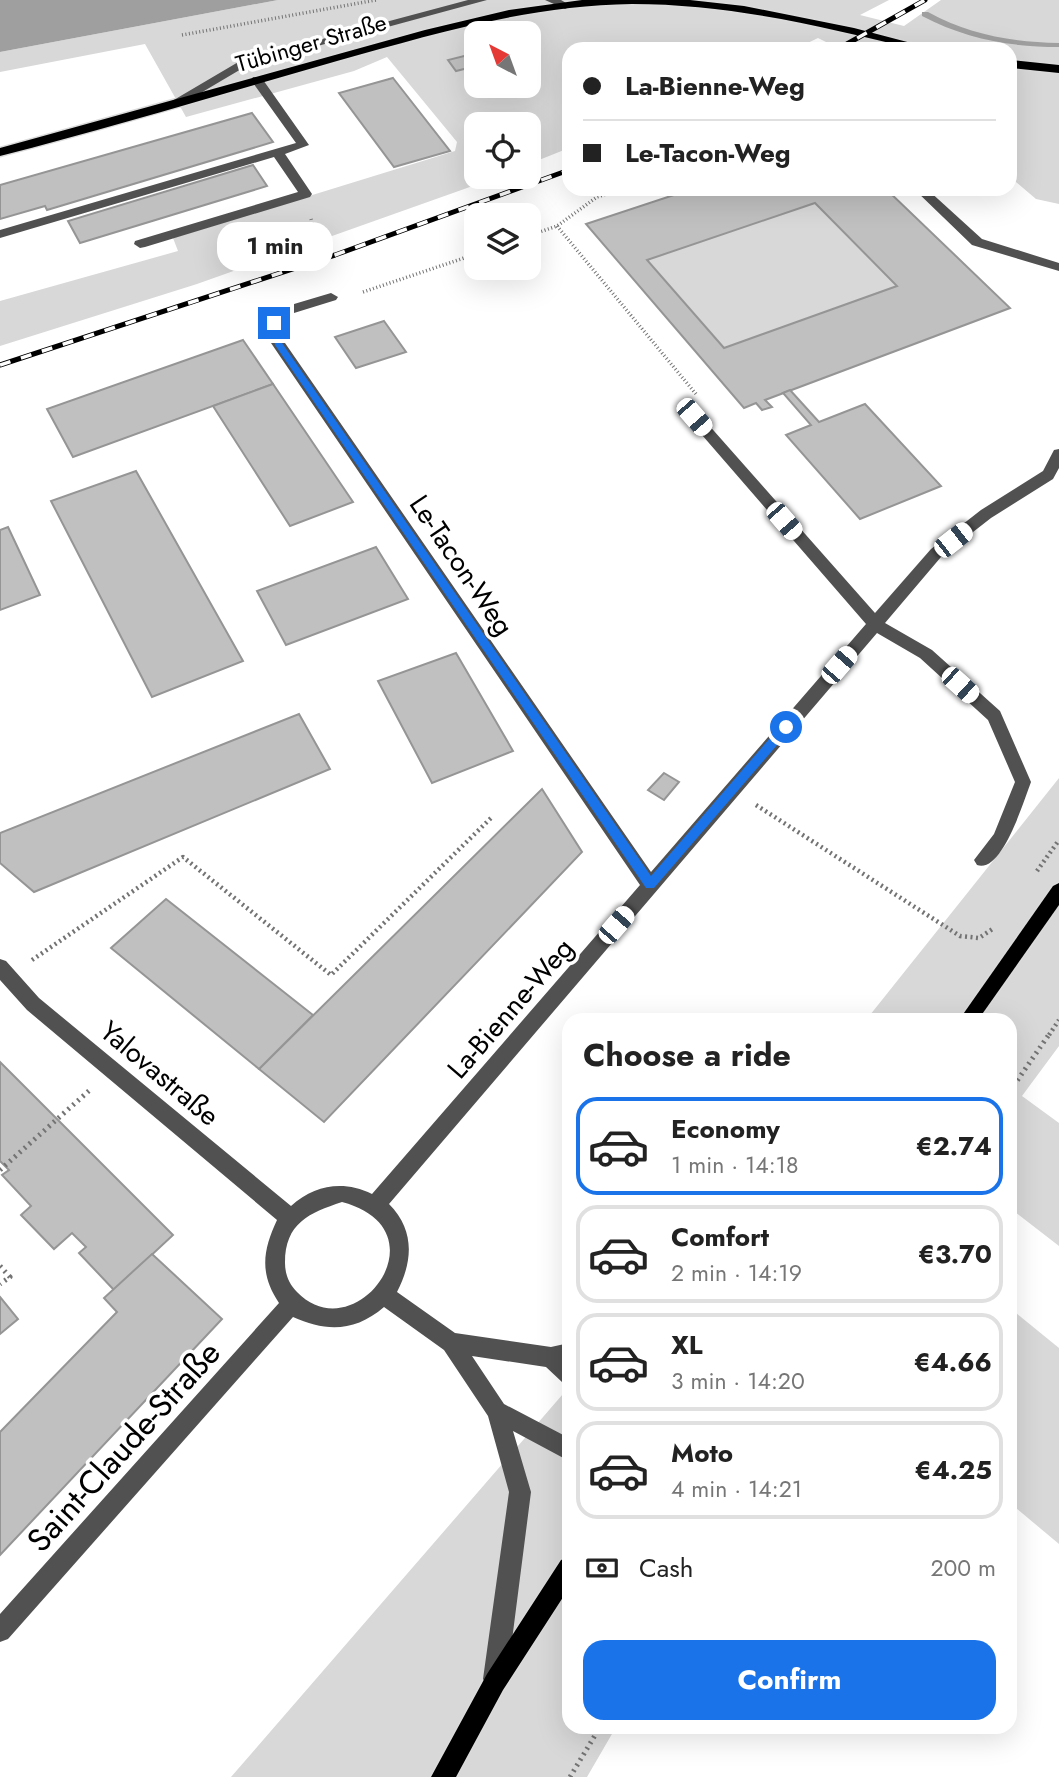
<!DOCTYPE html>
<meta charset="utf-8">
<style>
body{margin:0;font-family:Jost,sans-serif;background:#f2f2f2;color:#222;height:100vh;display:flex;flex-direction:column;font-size:26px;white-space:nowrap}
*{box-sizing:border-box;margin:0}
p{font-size:23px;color:#767676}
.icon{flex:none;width:38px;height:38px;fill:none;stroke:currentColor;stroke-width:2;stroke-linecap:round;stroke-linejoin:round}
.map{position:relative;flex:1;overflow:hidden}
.details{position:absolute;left:562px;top:1013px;width:455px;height:721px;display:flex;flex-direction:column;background:#fff;border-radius:21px;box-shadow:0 7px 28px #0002}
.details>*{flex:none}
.hud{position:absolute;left:562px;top:42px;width:455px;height:154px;border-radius:21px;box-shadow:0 7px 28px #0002;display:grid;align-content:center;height:154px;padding:0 21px;background:#fff}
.needle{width:46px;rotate:319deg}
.buttons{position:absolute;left:464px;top:21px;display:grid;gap:14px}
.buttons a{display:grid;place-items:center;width:77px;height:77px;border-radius:14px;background:#fff;box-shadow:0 7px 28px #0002;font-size:35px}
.end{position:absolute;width:32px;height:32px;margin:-16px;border:9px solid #1a73e8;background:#fff;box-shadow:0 0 0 4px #fff}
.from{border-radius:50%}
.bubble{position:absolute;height:49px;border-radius:21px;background:#fff;box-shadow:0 7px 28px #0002;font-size:23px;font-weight:700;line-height:49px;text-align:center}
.car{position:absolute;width:21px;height:42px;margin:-21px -10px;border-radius:9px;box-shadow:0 0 5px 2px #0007;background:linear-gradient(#fff 24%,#345 0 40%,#fff 0 76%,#345 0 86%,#fff 0)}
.hud b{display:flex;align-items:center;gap:24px;height:66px;font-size:26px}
.hud b+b{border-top:2px solid #e0e0e0}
.hud i{width:18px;height:18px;background:#222}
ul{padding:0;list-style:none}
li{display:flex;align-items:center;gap:21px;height:98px;margin:0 14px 10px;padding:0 7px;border:4px solid #e0e0e0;border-radius:21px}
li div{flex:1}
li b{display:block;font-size:26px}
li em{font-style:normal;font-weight:700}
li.current{border-color:#1a73e8}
li>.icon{width:63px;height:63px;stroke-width:1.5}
h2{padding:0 21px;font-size:32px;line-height:84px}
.pay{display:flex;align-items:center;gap:18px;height:77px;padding:0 21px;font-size:26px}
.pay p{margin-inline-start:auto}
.cta{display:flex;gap:14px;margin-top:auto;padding:14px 21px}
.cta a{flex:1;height:80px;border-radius:21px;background:#1a73e8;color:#fff;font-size:28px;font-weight:700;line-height:80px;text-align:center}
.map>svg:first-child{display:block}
</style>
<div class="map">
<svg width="1059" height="1777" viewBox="0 0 1059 1777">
<rect width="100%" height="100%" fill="#fff"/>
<g fill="#d8d8d8" fill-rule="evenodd">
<path d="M 278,0 L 889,0 L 860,15 L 904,26 L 941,0 L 1059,0 L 1059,204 L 1036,199 L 1010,177 L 1010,49 L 840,49 L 818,38 L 795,49 L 569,49 L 569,148 L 529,164 L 528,124 L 476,124 L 476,177 L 498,177 L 197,284 L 0,346 L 0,301 L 178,251 L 173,238 L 455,151 L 457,142 L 387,57 L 354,71 L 186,117 L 145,44 L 0,72 L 0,52 ZM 476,33 L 528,33 L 528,86 L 476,86 Z"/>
<path d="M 815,203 L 897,286 L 724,348 L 647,260 Z"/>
<path d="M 1059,778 L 1059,1046 L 1022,1096 L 1059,1123 L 1059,1246 L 1010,1208 L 1010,1020 L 866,1020 Z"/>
<path d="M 1010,1308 L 1059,1348 L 1059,1544 L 1010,1503 Z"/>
<path d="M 569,1387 L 569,1727 L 616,1727 L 587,1777 L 231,1777 Z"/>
</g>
<path fill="#9f9f9f" d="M 0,0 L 278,0 L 0,52 Z"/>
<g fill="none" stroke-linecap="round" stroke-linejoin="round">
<path fill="#9f9f9f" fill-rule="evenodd" d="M 922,12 L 928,12 C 970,35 1012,42 1059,43 L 1059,47 C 1010,47 966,39 922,16 Z"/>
</g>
<g fill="#c0c0c0" stroke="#959595" stroke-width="2" fill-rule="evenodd">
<path d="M 476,53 L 476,66 L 456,71 L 448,60 Z"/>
<path d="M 393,78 L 450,151 L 394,167 L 339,93 Z"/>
<path d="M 252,113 L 273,142 L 47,210 L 45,206 L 0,219 L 0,185 Z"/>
<path d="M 253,165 L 267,186 L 80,243 L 68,221 Z"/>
<path d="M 692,189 L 886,189 L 1010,308 L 765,400 L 772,407 L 762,410 L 756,403 L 744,408 L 586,224 ZM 815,203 L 897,286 L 724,348 L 647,260 Z"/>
<path d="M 384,321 L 406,352 L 356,368 L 335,337 Z"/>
<path d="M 243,340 L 273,384 L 73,457 L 47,409 Z"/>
<path d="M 273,384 L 353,502 L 290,526 L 213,406 Z"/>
<path d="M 790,390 L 819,422 L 865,404 L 941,486 L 860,519 L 786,435 L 811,425 L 783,393 Z"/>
<path d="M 136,471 L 243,661 L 152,697 L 51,501 Z"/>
<path d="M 8,527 L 40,595 L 0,610 L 0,530 Z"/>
<path d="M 376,547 L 408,599 L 286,645 L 257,591 Z"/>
<path d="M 456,653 L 513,751 L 432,783 L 378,681 Z"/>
<path d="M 299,714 L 330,769 L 34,892 L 0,863 L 0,833 Z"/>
<path d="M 664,773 L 679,782 L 664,800 L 648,790 Z"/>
<path d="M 542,789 L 582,852 L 324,1122 L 259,1069 Z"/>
<path d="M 166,899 L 313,1015 L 259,1069 L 111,948 Z"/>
<path d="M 0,1062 L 173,1235 L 114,1290 L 79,1253 L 86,1247 L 72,1233 L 54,1249 L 21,1215 L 31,1206 L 2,1175 L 9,1170 L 0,1161 Z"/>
<path d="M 152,1254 L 222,1319 L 0,1555 L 0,1432 L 117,1312 L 104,1298 Z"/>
<path d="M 0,1297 L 18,1319 L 0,1334 Z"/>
</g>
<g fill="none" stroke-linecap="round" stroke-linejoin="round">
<g stroke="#dbdbdb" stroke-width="3">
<g id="major">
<path d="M 582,0 L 690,0 L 744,6 L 854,28 L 934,49 L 914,49 C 821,26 728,4 632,4 C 531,5 433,34 337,61 C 225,93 113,127 0,156 L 0,148 L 425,30 L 509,10 Z"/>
<path d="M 1010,60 L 1059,65 L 1059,73 L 1010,68 Z"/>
<path d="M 1059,883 L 1059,905 L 978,1020 L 959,1020 L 1053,886 Z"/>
<path d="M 569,1557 L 569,1588 L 503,1690 L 456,1777 L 431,1777 L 487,1674 L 561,1560 Z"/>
</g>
</g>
<g stroke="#737373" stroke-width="3.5" stroke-dasharray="1 2.5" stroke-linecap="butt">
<path d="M 182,35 L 376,0"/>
<path d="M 311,219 L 313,228"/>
<path d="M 557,226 L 696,394"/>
<path d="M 528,236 L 557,226 L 597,197 L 622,189"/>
<path d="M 363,292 L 476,254"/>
</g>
<g stroke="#737373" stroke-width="4.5" stroke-dasharray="2 3.5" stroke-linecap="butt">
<path d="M 756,805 L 960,936 L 979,938 L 994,928"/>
<path d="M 1037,871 L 1059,840"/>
<path d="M 32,960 L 183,857 L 331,975 L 493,816"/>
<path d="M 1049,1035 L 1059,1020"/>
</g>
<g stroke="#737373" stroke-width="5" stroke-dasharray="2 4.5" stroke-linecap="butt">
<path d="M 1010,1091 L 1050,1033"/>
<path d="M 0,1170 L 91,1089"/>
<path d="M 0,1266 L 10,1277 L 0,1284"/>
<path d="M 570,1777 L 600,1727"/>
</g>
<g fill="#515151" fill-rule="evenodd">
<path d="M 468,0 L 487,0 L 248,65 L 177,107 L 167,104 L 240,61 Z"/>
<path d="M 545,0 L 561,0 L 571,6 L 565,9 Z"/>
<path d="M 253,77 L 261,77 L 309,145 L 285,154 L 312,194 L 310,197 L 145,247 L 140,248 L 134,244 L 135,241 L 298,192 L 274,157 L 0,238 L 0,230 L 296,143 L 251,80 Z"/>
<path d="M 914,189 L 927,189 L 982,239 L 1059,263 L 1059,271 L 972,245 Z"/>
<path d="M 331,293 L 338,297 L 336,300 L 294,313 L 281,324 L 285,343 L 651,872 L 866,624 L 689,420 L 689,414 L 699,414 L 875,613 L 931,549 L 981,510 L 1043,471 L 1054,450 L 1059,449 L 1059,468 L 1053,479 L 991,518 L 941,557 L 885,623 L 932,650 L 1000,711 L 1031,782 C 1024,800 1002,874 977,865 L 974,860 L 994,834 L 1015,782 L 988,720 L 920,658 L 877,633 L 389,1204 C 415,1230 413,1261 397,1292 L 455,1333 L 551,1347 L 569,1343 L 569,1385 L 562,1382 L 546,1367 L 472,1356 L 504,1404 L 569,1438 L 569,1461 L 513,1431 L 531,1492 L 507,1679 L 503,1687 L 495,1691 L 487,1687 L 483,1679 L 509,1492 L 488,1416 L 444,1350 L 384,1307 C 355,1332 326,1332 293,1317 L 8,1639 L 0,1642 L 0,1614 L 279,1303 C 259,1273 263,1250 277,1220 L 27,1010 L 0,980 L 0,959 L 6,961 L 39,998 L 291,1206 C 315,1185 343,1180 372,1194 L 640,885 L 271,343 L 267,323 L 284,307 ZM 342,1202 C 447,1230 355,1352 297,1292 C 289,1284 285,1274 285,1263 C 285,1223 309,1213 342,1202 Z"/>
</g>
<use href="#major" fill="#000" fill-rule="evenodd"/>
<g stroke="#000" stroke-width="5">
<g id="rail">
<path d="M 838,49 L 925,0"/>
<path d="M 0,365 L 335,255 L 569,170"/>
</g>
</g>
<use href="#rail" stroke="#fff" stroke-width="3.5" stroke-dasharray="11" stroke-linecap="butt"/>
</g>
<path fill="#1a73e8" d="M 271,321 L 277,321 L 282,343 L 651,876 L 782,724 L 790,724 L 790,730 L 654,888 L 646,888 L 275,345 Z"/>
<g text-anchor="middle" stroke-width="7" stroke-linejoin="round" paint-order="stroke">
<g font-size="23" fill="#000" stroke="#fff">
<text transform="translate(311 43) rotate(-16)" y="8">Tübinger Straße</text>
</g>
<g font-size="28" fill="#000" stroke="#fff">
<text transform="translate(462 565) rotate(56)" y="10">Le-Tacon-Weg</text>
<text transform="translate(510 1008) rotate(-49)" y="10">La-Bienne-Weg</text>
<text transform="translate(160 1073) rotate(40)" y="10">Yalovastraße</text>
</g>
<g font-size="33" fill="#000" stroke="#fff">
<text transform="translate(123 1446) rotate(-48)" y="12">Saint-Claude-Straße</text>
</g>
</g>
</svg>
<div class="buttons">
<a><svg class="needle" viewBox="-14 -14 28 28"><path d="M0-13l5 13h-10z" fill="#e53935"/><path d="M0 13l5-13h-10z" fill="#767676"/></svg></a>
<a><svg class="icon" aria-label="locate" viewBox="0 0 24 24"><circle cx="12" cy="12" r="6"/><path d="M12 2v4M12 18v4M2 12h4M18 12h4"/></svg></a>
<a><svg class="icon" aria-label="layers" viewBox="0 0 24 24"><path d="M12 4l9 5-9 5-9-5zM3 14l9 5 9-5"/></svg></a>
</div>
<i class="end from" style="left:786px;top:727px"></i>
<i class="end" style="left:274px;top:323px"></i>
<div class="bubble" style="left:217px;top:222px;width:116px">1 min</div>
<i class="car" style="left:694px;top:417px;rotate:139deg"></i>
<i class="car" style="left:784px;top:521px;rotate:139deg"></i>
<i class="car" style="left:953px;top:540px;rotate:52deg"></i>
<i class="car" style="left:839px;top:665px;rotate:41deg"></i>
<i class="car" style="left:960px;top:685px;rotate:132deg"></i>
<i class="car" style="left:616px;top:925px;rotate:41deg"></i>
<div class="hud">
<b><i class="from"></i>La-Bienne-Weg</b>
<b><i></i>Le-Tacon-Weg</b>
</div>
<section class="details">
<h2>Choose a ride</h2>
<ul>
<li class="current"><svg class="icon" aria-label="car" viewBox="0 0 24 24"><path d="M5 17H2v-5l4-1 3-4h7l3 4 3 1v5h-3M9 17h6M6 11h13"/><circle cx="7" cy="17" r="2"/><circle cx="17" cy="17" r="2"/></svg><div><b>Economy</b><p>1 min · 14:18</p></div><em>€2.74</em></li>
<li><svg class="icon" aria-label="car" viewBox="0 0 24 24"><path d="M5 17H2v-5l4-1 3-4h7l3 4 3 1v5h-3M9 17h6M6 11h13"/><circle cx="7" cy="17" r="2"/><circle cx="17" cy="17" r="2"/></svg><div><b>Comfort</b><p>2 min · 14:19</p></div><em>€3.70</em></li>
<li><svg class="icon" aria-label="car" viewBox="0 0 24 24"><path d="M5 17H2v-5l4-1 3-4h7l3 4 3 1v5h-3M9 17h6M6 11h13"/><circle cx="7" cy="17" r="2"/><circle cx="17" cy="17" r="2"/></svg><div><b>XL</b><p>3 min · 14:20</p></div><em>€4.66</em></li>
<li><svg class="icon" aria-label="car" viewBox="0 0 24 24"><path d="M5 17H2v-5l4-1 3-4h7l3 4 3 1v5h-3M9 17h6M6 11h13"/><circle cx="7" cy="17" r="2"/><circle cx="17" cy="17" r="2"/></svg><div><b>Moto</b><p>4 min · 14:21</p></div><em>€4.25</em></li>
</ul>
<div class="pay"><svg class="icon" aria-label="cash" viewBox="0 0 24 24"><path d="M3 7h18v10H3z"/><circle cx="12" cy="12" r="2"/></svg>Cash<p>200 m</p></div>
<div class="cta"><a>Confirm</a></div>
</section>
</div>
